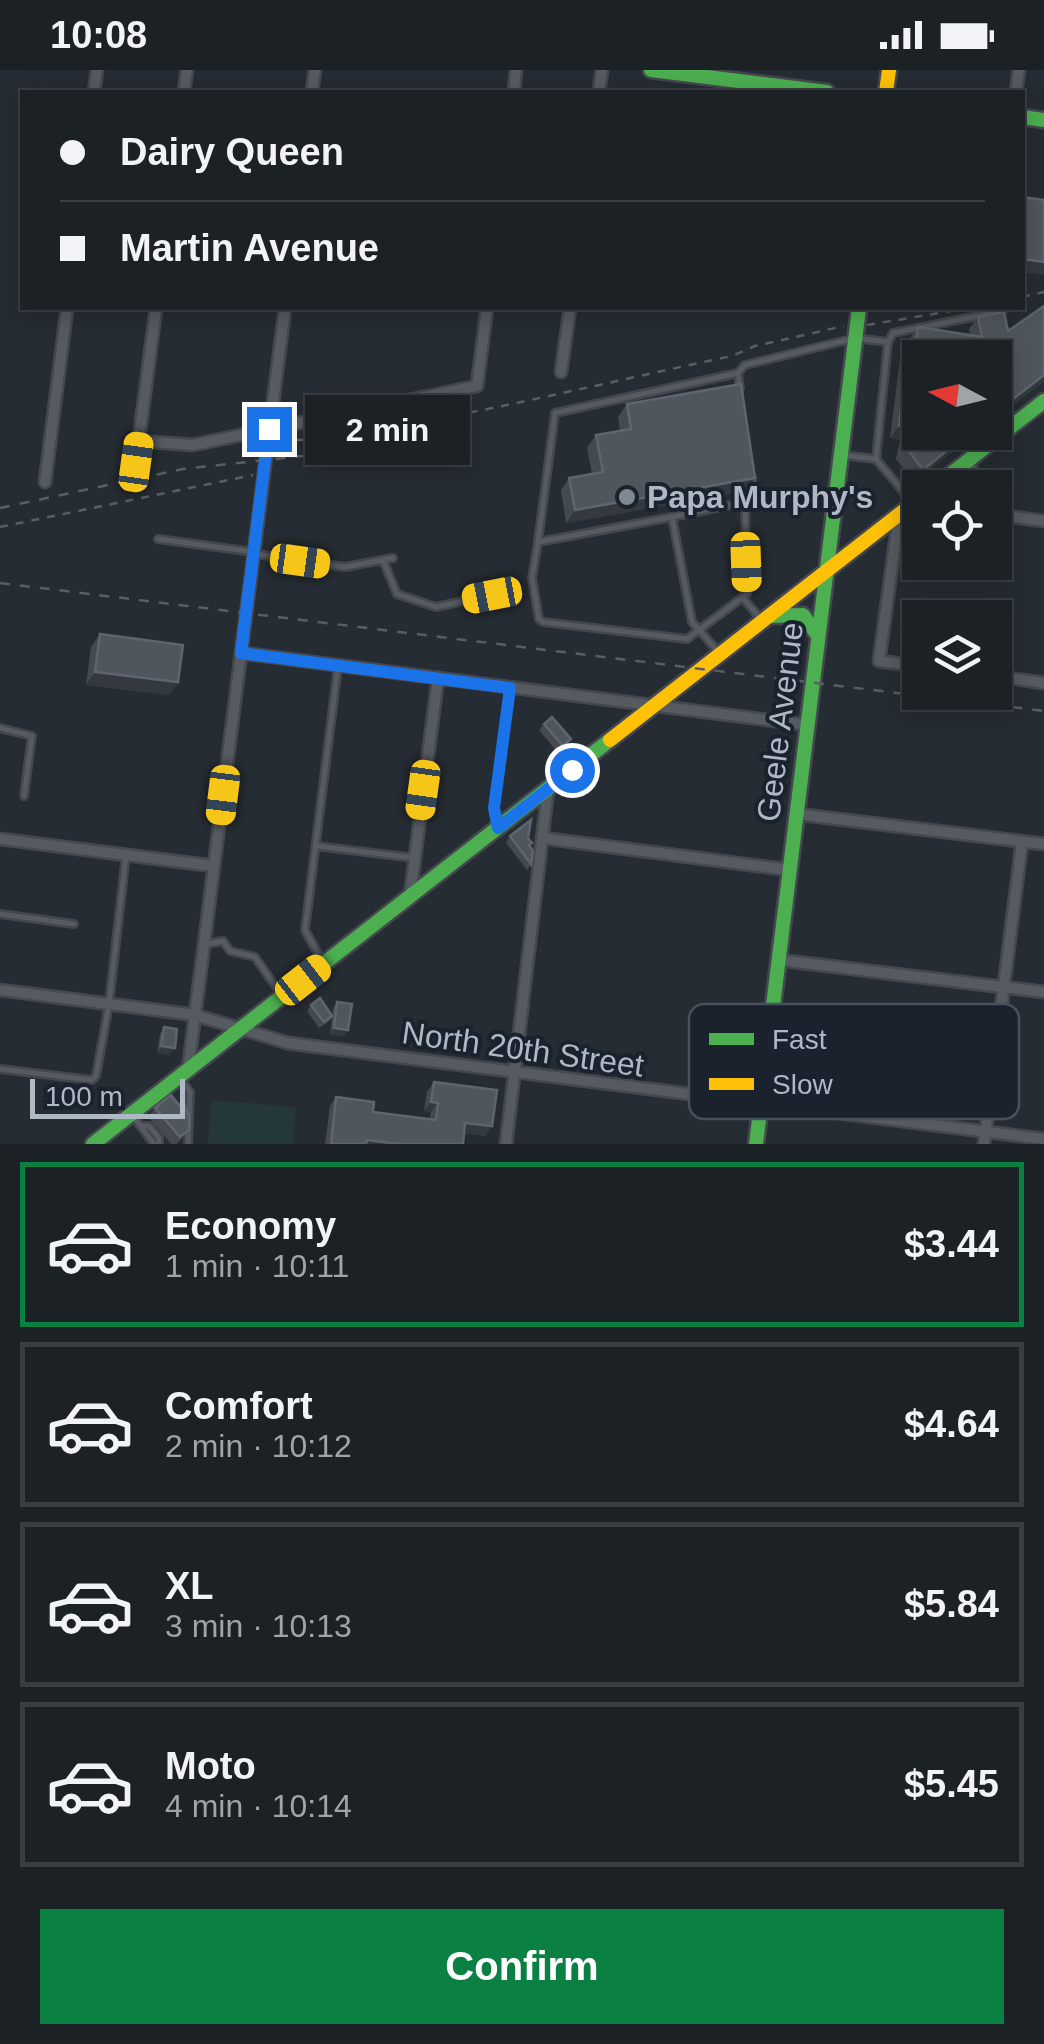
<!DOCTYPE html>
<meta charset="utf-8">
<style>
body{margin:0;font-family:Helvetica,sans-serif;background:#292e32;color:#f1f3f6;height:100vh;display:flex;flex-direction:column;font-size:38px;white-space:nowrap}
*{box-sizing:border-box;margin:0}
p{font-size:32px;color:#a0a3a7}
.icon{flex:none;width:55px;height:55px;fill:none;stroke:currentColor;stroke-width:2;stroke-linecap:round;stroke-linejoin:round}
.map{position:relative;height:1074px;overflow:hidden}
.details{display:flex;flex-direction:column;background:#1c2126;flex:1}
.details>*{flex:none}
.hud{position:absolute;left:20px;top:20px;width:1005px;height:220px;border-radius:0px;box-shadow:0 5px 25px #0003,0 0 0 2px #3a3e43;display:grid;align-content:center;height:220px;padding:0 40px;background:#1c2126}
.needle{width:65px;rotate:277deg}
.controls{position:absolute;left:902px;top:270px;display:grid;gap:20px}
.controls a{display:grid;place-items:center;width:110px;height:110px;border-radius:0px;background:#1c2126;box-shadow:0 5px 25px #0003,0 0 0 2px #3a3e43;font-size:50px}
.scale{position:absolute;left:30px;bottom:25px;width:155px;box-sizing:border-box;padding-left:10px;border:5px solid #afb8c5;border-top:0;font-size:28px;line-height:35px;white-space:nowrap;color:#afb8c5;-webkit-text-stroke:8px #1a232d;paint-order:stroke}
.end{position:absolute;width:45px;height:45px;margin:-22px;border:12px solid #1a73e8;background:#fff;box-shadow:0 0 0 5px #fff}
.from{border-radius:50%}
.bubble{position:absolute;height:70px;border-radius:0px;background:#1c2126;box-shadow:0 5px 25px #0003,0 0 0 2px #3a3e43;font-size:32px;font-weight:600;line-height:70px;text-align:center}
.car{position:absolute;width:30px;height:60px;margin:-30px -15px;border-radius:12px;box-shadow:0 0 8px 2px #0007;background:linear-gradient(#f5c518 24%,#345 0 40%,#f5c518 0 76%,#345 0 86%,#f5c518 0)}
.hud b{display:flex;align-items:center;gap:35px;height:95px;font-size:38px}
.hud b+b{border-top:2px solid #3a3e43}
.hud i{width:25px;height:25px;background:#f1f3f6}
ul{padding:18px 0 0;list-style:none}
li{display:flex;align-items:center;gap:30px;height:165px;margin:0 20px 15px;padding:0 20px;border:5px solid #3a3e43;border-radius:0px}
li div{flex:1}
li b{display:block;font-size:38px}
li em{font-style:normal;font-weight:600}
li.active{border-color:#0b8043}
li>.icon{width:90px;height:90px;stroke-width:1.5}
.cta{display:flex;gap:20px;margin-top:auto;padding:20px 40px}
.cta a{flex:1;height:115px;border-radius:0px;background:#0b8043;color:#fff;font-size:40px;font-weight:600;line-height:115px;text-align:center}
.status{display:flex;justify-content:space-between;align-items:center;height:70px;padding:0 50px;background:#1c2126;direction:ltr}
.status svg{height:28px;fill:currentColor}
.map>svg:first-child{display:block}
</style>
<div class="status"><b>10:08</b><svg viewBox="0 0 49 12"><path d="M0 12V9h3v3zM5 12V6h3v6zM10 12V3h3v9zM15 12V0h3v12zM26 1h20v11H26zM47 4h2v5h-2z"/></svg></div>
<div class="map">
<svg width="1044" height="1074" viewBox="0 0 1044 1074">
<rect width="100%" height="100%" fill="#262c33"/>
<path fill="#243739" d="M 211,1030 L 296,1037 L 293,1074 L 208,1074 Z"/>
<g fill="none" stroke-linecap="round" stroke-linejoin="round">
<g stroke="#44484e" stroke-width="10">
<g id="lane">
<path d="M 888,272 L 893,263 L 1003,241"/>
<path d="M 740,318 L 738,303 L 745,295 L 855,268 L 888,272 L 876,389 L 842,385"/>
<path d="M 876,389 L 911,431"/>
<path d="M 745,432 L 753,422 L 752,408"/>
<path d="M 672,447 L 745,432 L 747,524 L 687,569 L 543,552 L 539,549 L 532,508 L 538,472 L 672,447 L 692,552 C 701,562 710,572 718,582"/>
<path d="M 158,469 L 254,482"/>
<path d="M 538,472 L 555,343 L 738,303"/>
<path d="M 256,484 L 345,497 L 393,488"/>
<path d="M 383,490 L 397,524 L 436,537 L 492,525"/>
<path d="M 743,528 L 760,548"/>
<path d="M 0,658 L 32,666 L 24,726"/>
<path d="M 497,753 L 494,739 L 510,618"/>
<path d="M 316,776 L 414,788"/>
<path d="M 0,844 L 74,854"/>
<path d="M 207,874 L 223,871 L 230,881 L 255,887 L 280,923"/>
<path d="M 322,891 L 305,860 L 338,596"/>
<path d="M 0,999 L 92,1010 L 96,1006 L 109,934 L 126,785"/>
<path d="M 181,1010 L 190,1022 L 188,1074"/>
<path d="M 133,1046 L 154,1074"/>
<path d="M 140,1056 L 149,1056 L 159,1068 L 159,1074"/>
</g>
</g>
<g stroke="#44484e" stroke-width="15">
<g id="street">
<path d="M 94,22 L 97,0"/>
<path d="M 184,22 L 187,0"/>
<path d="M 312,22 L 315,0"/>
<path d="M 514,22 L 516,0"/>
<path d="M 599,22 L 602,0"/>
<path d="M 1016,22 L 1019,0"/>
<path d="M 561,302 L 570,238"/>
<path d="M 139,371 L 193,375 L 477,316 L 487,238"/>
<path d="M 136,392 L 156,238"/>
<path d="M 966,392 L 985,418"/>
<path d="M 45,412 L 67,238"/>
<path d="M 995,431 L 1006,446 L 1044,451"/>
<path d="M 899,445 L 879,591 L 920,596"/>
<path d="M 241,583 L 807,655"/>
<path d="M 995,606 L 1044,613"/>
<path d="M 796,744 L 1044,774"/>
<path d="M 542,768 L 790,800"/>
<path d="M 0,769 L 214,796"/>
<path d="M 410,826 L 438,608"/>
<path d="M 779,890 L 1044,922"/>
<path d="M 0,920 L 195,945 L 288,973 L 1044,1069"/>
<path d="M 188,1000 L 285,238"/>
<path d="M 506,1074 L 548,719"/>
<path d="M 984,1074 L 1022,772"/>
</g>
</g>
<g stroke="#44484e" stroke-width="19">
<g id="fast">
<path d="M 651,0 L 827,22"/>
<path d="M 1022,47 L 1044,50"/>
<path d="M 933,418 L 1044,331"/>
<path d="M 770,546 L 803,545 L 818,566"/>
<path d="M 93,1074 L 610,670"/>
<path d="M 756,1074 L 859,238"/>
</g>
</g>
<g stroke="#44484e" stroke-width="19">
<g id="slow">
<path d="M 886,22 L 889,0"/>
<path d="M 610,670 L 920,428"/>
</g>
</g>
<g stroke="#595f65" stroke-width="2.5" stroke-dasharray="8 8" stroke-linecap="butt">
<path d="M 1022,227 L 1044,222"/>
<path d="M 867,255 L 969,238"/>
<path d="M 280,372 C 431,357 583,317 732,286 L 755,276 L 844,256"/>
<path d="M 0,457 L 253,405"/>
</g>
<use href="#lane" stroke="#565a61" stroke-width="5"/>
<use href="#street" stroke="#565a61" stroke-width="10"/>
<use href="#fast" stroke="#4caf50" stroke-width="14"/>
<use href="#slow" stroke="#ffc107" stroke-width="14"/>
<g stroke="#5a5e64" stroke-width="2.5" stroke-dasharray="10 10" stroke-linecap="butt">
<path d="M 0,438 L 183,399 L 348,381 L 423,366"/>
<path d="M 0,513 L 1044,641"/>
</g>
</g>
<g fill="#454a51">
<path d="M 1044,236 L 1044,311 L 995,349 L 920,362 L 978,362 L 914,412 L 896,389 L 900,370 L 890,368 L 900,289 L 908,277 L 909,270 L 918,257 L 970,265 L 969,259 L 978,247 L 1008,261 Z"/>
<path d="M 627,334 L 755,408 L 746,421 L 566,453 L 561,420 L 569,408 L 592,404 L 587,378 L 596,365 L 620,361 L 618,347 Z"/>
<path d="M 100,564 L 178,612 L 169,625 L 86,615 L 91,577 Z"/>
<path d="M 544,654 L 571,669 L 558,683 L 539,660 Z"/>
<path d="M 510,766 L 528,768 L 532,773 L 529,776 L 531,794 L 527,800 L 506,773 Z"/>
<path d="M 337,932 L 348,960 L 344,966 L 330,965 L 332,947 L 328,952 L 319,958 L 307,941 L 311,935 L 332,945 L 333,938 Z"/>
<path d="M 164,957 L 170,985 L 157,983 L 160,964 Z"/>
<path d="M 434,1012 L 486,1066 L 464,1063 L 463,1074 L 325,1074 L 330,1036 L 336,1027 L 373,1042 L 430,1049 L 431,1042 L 424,1041 L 427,1022 Z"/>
<path d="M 155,1038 L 182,1069 L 176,1074 L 171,1074 L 148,1047 Z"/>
</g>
<g fill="#343940">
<path d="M 1022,189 L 1044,192 L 1044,205 L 1022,202 Z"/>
<path d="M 1044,305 L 1044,311 L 995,349 L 995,343 Z"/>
<path d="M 899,356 L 909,358 L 900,370 L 890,368 Z"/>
<path d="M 970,362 L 978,362 L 914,412 L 923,400 Z"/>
<path d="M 755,408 L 746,421 L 566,453 L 575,440 Z"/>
<path d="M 95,602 L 178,612 L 169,625 L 86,615 Z"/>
<path d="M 334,958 L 348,960 L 344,966 L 330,965 Z"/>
<path d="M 161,976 L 175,978 L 170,985 L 157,983 Z"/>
<path d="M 431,1032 L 438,1033 L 431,1042 L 424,1041 Z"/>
<path d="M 465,1053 L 492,1056 L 486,1066 L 459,1062 Z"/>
<path d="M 367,1070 L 398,1074 L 364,1074 Z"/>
</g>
<g fill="#50565d" stroke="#5f656e" stroke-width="2.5">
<path d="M 1022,127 L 1044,130 L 1044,192 L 1022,189 Z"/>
<path d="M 1044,236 L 1044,305 L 995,343 L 995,288 L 920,288 L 920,362 L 970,362 L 923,400 L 905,376 L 909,358 L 899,356 L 908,276 L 915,277 L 918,257 L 982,267 L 978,247 L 1004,242 L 1008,261 Z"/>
<path d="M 741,314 L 755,408 L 575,440 L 569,408 L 603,402 L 596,365 L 631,359 L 627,334 Z"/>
<path d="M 100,564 L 183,575 L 178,612 L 95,602 Z"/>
<path d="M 552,647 L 571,669 L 563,676 L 544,654 Z"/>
<path d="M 531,750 L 528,768 L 532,773 L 529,775 L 533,781 L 531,794 L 510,766 Z"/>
<path d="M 320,928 L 332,946 L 324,952 L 311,935 Z"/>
<path d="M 337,932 L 352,934 L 348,960 L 334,958 Z"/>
<path d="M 164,957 L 177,959 L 175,978 L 161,976 Z"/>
<path d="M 434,1012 L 497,1020 L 492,1056 L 465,1053 L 463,1074 L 398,1074 L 367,1070 L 366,1074 L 331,1074 L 336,1027 L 374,1032 L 373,1042 L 436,1050 L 438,1033 L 431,1032 Z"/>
<path d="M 171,1025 L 179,1035 L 183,1032 L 189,1047 L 189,1060 L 180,1067 L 155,1038 Z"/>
</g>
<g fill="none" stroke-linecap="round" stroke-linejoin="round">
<path stroke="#1a73e8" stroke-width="12" d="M 269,359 L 241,583 L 510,618 L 494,738 L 498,758 L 572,700"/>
</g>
<circle fill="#7f8792" stroke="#1a232d" stroke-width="4" cx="627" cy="427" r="10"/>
<g text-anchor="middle" stroke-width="8" stroke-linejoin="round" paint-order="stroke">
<g font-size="32" font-weight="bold" fill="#afb8c5" stroke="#1a232d" text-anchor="start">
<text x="647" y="438">Papa Murphy's</text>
</g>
<g font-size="32" fill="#afb8c5" stroke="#1a232d">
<text transform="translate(780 652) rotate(-83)" y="11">Geele Avenue</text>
<text transform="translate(523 979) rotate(8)" y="11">North 20th Street</text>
</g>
</g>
<rect x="689" y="934" width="330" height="115" rx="15" fill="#1a232d" stroke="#47505b" stroke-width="2.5"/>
<rect x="709" y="963" width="45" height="12" fill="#4caf50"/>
<rect x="709" y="1008" width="45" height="12" fill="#ffc107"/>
<g font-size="28" fill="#afb8c5">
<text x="772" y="979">Fast</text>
<text x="772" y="1024">Slow</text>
</g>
</svg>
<div class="controls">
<a><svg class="needle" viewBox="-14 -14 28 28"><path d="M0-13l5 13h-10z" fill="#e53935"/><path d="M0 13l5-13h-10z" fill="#a0a3a7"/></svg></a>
<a><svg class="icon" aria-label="locate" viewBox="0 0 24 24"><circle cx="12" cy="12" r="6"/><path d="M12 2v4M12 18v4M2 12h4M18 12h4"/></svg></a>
<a><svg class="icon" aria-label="layers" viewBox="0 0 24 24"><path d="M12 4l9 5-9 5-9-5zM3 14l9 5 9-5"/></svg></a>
</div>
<div class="scale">100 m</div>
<i class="end from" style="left:572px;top:700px"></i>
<i class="end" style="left:269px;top:359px"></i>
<div class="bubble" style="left:305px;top:325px;width:165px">2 min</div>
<i class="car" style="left:136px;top:392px;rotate:8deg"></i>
<i class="car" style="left:300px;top:491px;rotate:98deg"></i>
<i class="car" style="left:746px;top:492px;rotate:178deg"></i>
<i class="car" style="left:492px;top:525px;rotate:259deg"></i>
<i class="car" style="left:423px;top:720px;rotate:188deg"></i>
<i class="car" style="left:223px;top:725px;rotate:187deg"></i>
<i class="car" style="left:303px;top:910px;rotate:52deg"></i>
<div class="hud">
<b><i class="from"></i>Dairy Queen</b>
<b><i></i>Martin Avenue</b>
</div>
</div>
<section class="details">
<ul>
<li class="active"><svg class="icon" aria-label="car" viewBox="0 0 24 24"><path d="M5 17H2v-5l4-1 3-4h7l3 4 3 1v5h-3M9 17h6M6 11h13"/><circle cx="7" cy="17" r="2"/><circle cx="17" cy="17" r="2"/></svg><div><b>Economy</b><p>1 min · 10:11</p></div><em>$3.44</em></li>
<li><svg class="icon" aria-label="car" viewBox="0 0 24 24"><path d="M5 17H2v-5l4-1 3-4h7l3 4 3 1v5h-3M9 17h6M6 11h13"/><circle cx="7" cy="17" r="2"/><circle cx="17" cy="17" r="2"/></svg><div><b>Comfort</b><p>2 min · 10:12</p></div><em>$4.64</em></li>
<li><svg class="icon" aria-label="car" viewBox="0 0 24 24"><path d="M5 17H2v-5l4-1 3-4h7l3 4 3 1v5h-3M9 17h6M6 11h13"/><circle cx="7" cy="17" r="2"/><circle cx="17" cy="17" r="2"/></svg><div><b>XL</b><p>3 min · 10:13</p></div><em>$5.84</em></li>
<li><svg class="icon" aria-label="car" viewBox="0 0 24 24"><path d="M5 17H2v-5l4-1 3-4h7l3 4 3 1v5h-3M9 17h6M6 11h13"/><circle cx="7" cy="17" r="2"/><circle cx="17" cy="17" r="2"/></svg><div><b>Moto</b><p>4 min · 10:14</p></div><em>$5.45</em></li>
</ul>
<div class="cta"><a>Confirm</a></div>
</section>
